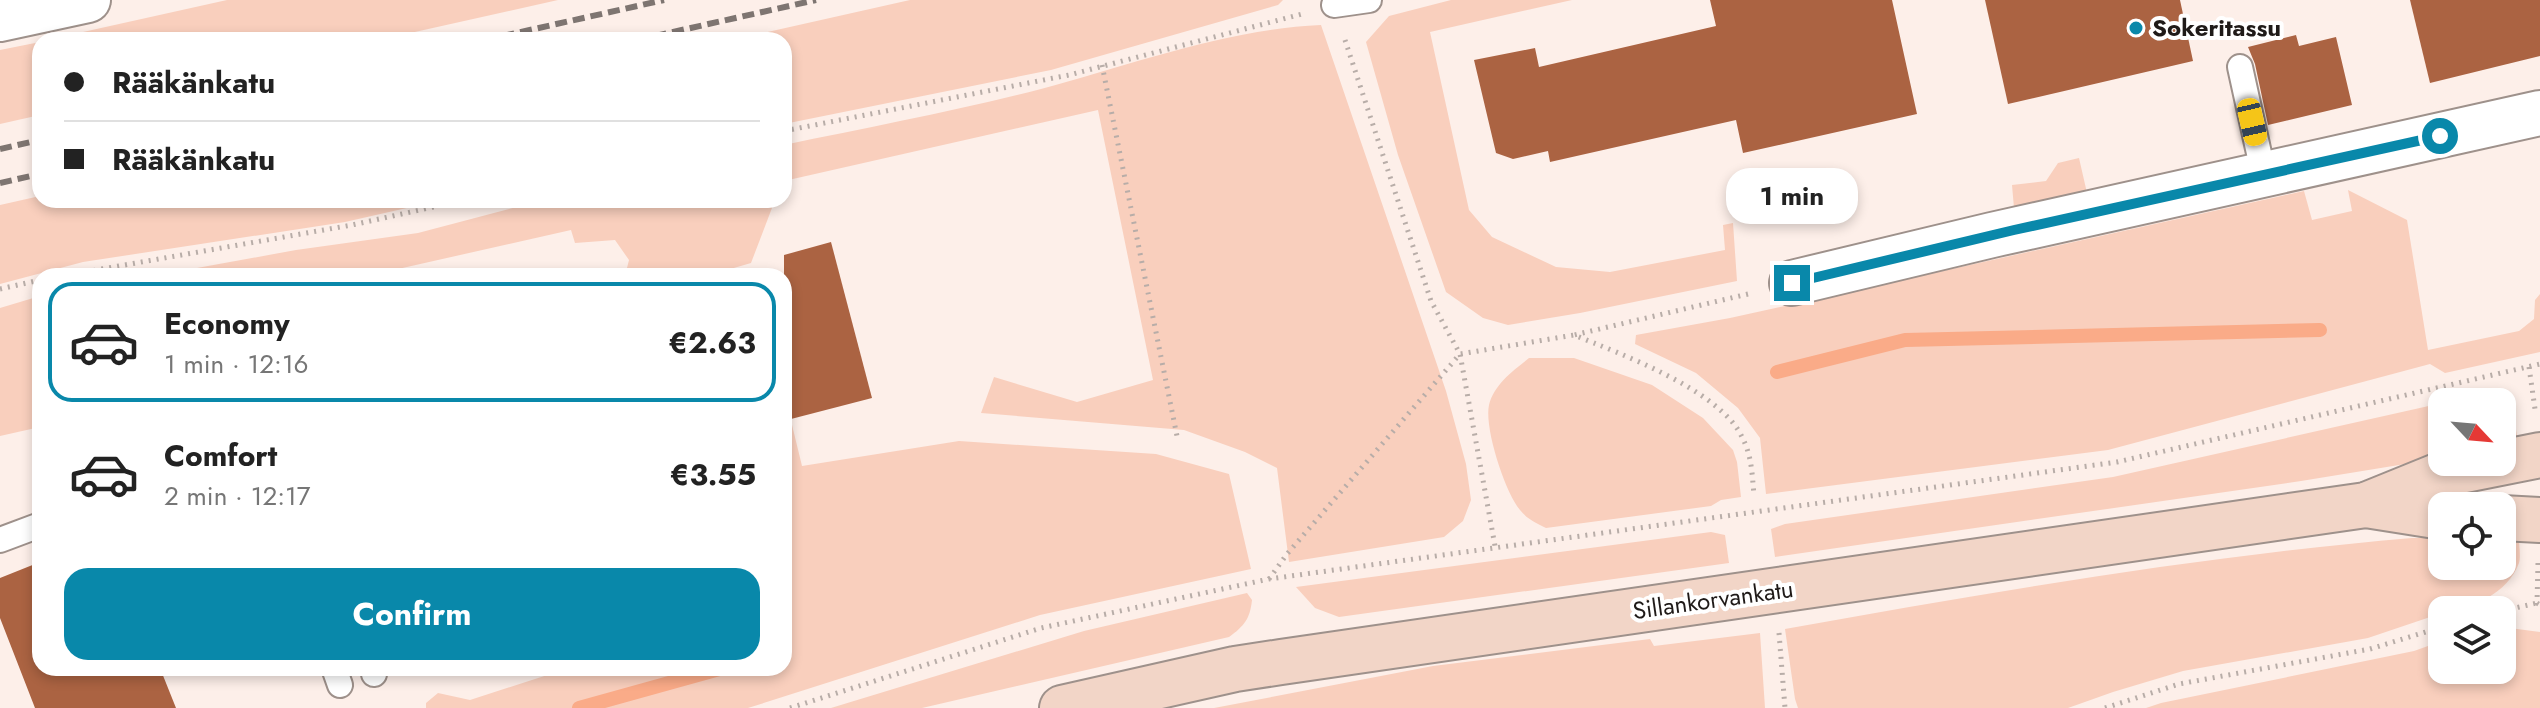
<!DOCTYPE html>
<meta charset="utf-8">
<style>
body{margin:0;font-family:Jost,sans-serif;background:#f6f6f6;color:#222;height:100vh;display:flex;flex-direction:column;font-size:30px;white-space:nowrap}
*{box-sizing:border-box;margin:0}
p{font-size:26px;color:#767676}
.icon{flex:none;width:44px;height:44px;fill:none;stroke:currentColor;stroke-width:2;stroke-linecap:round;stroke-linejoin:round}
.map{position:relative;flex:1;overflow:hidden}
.side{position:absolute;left:32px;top:268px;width:760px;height:408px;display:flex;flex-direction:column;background:#fff;border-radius:24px;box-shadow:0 4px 12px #0003}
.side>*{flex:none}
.guide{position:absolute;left:32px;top:32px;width:760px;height:176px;border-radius:24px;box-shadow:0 4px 12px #0003;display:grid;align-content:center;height:176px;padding:0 32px;background:#fff}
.needle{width:52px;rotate:116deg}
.fabs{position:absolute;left:2428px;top:388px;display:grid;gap:16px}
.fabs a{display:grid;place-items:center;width:88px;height:88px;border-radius:16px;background:#fff;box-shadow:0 4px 12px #0003;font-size:40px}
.end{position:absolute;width:36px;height:36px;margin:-18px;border:10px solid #0988aa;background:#fff;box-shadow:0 0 0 4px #fff}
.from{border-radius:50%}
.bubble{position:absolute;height:56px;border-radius:24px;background:#fff;box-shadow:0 4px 12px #0003;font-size:26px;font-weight:700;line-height:56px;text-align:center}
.car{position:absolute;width:24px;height:48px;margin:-24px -12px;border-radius:10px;box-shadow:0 0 6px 2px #0007;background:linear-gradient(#f5c518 24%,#345 0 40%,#f5c518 0 76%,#345 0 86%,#f5c518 0)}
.guide b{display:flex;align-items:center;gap:28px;height:76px;font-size:30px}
.guide b+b{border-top:2px solid #e0e0e0}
.guide i{width:20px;height:20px;background:#222}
ul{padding:14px 0 0;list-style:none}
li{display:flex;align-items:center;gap:24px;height:120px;margin:0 16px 12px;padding:0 16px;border:4px solid transparent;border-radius:24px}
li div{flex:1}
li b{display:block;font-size:30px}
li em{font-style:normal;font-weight:700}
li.on{border-color:#0988aa}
li>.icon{width:72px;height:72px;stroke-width:1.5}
.primary-button{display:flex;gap:16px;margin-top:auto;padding:16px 32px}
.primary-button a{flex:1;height:92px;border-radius:24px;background:#0988aa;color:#fff;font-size:32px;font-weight:700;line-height:92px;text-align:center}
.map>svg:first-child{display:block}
</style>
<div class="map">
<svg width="2540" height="708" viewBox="0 0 2540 708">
<rect width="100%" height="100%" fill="#fdefe9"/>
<g fill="#f9cfbd">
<path d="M 227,0 L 558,0 L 379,40 L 47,40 Z"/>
<path d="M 910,0 L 1283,0 L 1278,5 L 1051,70 L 784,124 L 784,40 L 732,40 Z"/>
<path d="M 1451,0 L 1572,0 L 1430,32 L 1469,210 L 1492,237 L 1556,267 L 1610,272 L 1725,250 L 1723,225 L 1733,223 L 1737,281 L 1580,313 L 1508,325 L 1483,318 L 1446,292 L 1398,155 L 1366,42 L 1389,16 Z"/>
<path d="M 1321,25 L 1446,391 L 1466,464 L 1471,500 L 1463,521 L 1444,537 L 1289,562 L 1277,468 L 1245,452 L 1184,430 L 981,413 L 994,377 L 1077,402 L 1153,380 L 1098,110 L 784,181 L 784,145 C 870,127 956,111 1041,89 C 1130,65 1228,29 1321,25 Z"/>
<path d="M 40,42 L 40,115 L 0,124 L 0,50 Z"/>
<path d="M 2079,158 L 2087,193 L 2014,208 L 2012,185 L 2046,181 L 2058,163 Z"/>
<path d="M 2348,190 L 2407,220 L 2428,350 L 2519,331 L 2534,319 L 2535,300 L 2540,294 L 2540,352 L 2445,373 L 2430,364 L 2108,450 L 1766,494 L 1760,438 L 1738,408 L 1696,373 L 1635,344 L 1636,335 L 1730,318 L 2304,191 L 2312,220 L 2352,211 Z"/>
<path d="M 40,196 L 40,200 L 442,200 L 345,222 L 83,262 L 0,284 L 0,205 Z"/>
<path d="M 543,200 L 775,200 L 751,263 L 720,272 L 720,276 L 625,276 L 629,260 L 615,240 L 575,243 L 571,230 L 367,276 L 153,276 L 296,250 L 418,233 Z"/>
<path d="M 40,296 L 40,427 L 0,436 L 0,308 Z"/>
<path d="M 1529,358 L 1574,358 L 1652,385 L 1703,418 L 1733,450 L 1737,462 L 1741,497 L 1721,500 L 1711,506 L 1546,528 C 1536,523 1527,519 1520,510 C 1505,492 1484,428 1489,405 C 1494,384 1514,370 1529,358 Z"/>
<path d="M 784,392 L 802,466 L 959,441 L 1156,454 L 1229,474 L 1251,569 L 1040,615 L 748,708 L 426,708 L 426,703 L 438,693 L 470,700 L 569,668 L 784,668 Z"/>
<path d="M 2491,392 L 2501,396 L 2515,423 L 2517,436 L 2511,443 L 2502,445 L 2502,402 L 2448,402 Z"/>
<path d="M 2442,403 L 2442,458 L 2301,481 L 1775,557 L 1771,529 L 1785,524 L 2113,477 Z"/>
<path d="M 1711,532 L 1725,535 L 1729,563 L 1339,617 L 1315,608 L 1296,587 Z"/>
<path d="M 2412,538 L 2442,538 L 2442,566 L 2502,566 L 2502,538 L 2519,538 C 2519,546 2521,556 2519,563 C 2508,593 2472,610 2442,610 L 2442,613 L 2368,638 L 2183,671 L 2113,692 L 2068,708 L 1798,708 L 1795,699 L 1785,629 C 1992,592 2202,556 2412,538 Z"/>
<path d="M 1247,593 L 1252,600 C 1250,619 1244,626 1229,637 L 922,708 L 831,708 L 1084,631 Z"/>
<path d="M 2502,627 L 2540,632 L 2540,708 L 2146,708 L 2161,703 L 2414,651 L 2442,641 L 2442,670 L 2502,670 Z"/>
<path d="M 1760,633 L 1765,708 L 1214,708 L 1433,666 L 1650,639 L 1654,646 Z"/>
</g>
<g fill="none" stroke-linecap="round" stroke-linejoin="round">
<g stroke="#faab88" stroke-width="14">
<path d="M 1777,372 L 1905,340 L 2320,330"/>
<path d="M 579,708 L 723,668"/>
</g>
</g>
<g fill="#ab6342">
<path d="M 1710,0 L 1892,0 L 1917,114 L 1743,153 L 1736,120 L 1550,162 L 1548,151 L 1513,159 L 1496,153 L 1474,60 L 1535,48 L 1539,67 L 1716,26 Z"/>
<path d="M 1985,0 L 2180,0 L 2193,61 L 2008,104 Z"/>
<path d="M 2410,0 L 2540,0 L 2540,56 L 2430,83 Z"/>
<path d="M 2296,35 L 2299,46 L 2336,37 L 2352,105 L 2268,125 L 2255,64 L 2248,47 Z"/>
<path d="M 831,242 L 872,398 L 791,419 L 784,390 L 784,255 Z"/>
<path d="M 40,562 L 40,668 L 160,668 L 176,708 L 35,708 L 0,618 L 0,578 Z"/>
</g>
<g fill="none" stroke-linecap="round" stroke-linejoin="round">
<g stroke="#9e918b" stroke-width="28">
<g id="service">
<path d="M 1334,5 L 1369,0"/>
<path d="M 2240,67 L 2264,176"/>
<path d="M 0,540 L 40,525"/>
<path d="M 334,668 L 340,685"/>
<path d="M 373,668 L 374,674"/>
</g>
</g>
<g stroke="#9e918b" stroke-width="48">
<path id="minor" d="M 1792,283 L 1992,235 L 2540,113"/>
</g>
<g stroke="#9e918b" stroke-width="48">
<path id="tertiary" d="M 0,19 L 88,0"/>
</g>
<g stroke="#9e918b" stroke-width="48">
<g id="secondary">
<path d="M 2366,505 L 2442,517"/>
<path d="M 2502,518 L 2540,520"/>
<path d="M 1062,708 L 1235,669 L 1281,662 L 2366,505 L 2440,475 L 2540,455"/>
</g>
</g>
<g stroke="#b8ada8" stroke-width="5" stroke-dasharray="2 6" stroke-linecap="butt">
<path d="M 1345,40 L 1431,301 L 1460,354 L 1495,546"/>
<path d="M 1102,65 L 1178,441"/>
<path d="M 784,131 L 1069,75 L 1302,14"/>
<path d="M 62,276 L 352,225 L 465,200"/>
<path d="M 0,289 L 40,280"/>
<path d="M 1748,294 L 1574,335 C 1621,354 1717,389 1741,435 C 1752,455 1752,474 1754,495"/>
<path d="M 2529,367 L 2535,409"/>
<path d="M 2538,563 L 2537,603 L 2540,605"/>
<path d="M 1269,579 L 1287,554 L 1460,354 L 1574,335"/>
<path d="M 2502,611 L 2537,603"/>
<path d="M 1779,633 L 1785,708"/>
<path d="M 790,708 L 1041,628 L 1269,579 L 2117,462 L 2540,364"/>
<path d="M 2105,708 L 2179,684 L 2370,649 L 2442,627"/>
</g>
<use href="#service" stroke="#fff" stroke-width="24"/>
<use href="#minor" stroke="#fff" stroke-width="44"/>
<use href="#tertiary" stroke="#fff" stroke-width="44"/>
<use href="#secondary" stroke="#f2d5c7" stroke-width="44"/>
<g stroke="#7e7571" stroke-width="6" stroke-dasharray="12 6" stroke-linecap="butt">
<path d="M 485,40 L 664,0"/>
<path d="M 637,40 L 816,0"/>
<path d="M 0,149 L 40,140"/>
<path d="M 0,183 L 40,174"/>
</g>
</g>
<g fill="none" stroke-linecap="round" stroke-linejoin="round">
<path stroke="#0988aa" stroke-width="10" d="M 1792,283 L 2014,230 L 2440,136"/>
</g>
<circle fill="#0988aa" stroke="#fff" stroke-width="3" cx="2136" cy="28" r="8"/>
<g text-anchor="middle" stroke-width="8" stroke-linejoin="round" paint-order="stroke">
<g font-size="24" font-weight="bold" fill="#1f1a18" stroke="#fff" text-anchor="start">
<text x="2152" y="36">Sokeritassu</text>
</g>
<g font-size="24" fill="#1f1a18" stroke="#fff">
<text transform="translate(1713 600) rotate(-8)" y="8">Sillankorvankatu</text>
</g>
</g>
</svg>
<div class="fabs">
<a><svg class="needle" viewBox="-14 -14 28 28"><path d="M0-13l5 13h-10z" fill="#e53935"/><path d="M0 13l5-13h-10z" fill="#767676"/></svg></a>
<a><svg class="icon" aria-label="locate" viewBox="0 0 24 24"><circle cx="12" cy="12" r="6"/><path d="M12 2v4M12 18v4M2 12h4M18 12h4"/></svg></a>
<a><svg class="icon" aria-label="layers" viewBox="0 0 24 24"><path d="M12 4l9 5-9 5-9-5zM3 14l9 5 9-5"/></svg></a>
</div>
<i class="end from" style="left:2440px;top:136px"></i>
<i class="end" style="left:1792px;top:283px"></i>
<div class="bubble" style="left:1726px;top:168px;width:132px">1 min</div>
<i class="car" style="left:2252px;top:122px;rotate:167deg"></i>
<div class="guide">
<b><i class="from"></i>Rääkänkatu</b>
<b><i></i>Rääkänkatu</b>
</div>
<section class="side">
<ul>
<li class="on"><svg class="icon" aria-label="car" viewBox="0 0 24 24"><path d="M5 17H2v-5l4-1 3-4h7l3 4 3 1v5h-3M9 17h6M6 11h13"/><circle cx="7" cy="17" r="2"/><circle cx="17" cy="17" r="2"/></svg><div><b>Economy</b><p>1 min · 12:16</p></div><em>€2.63</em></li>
<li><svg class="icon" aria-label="car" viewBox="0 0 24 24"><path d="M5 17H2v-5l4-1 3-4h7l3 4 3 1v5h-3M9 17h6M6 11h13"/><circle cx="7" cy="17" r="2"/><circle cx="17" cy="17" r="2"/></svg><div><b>Comfort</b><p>2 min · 12:17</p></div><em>€3.55</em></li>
</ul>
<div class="primary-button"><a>Confirm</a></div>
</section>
</div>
